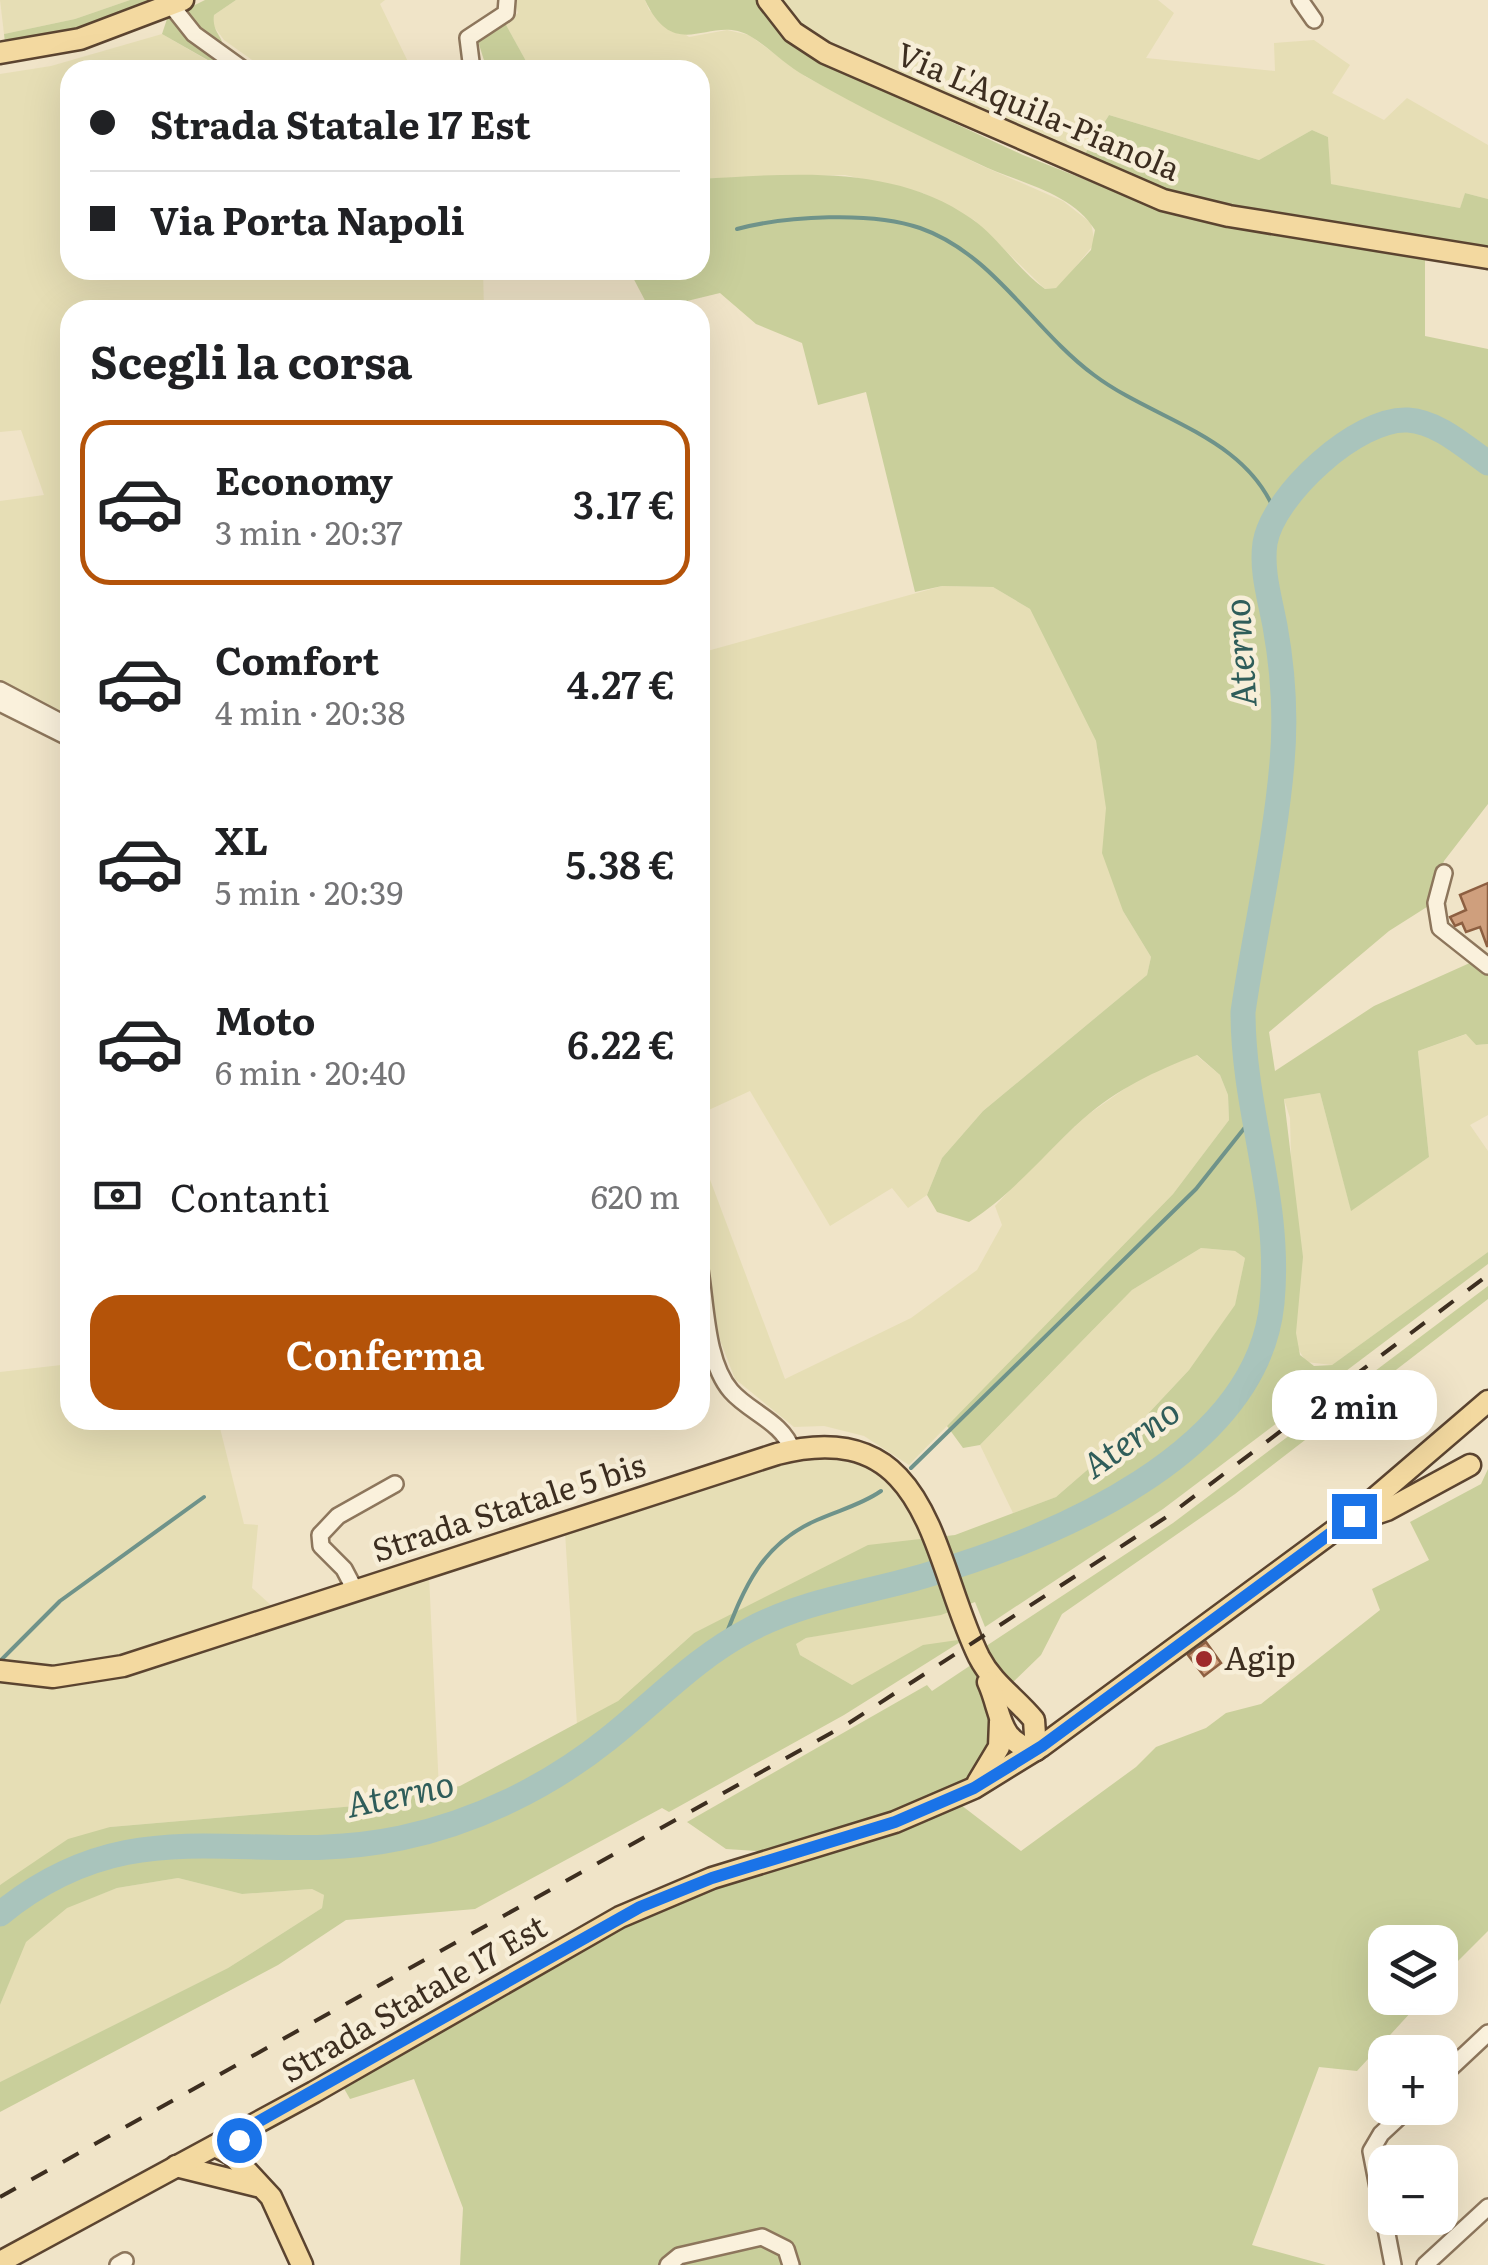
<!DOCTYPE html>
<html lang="it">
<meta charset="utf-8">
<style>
body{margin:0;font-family:Literata,serif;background:#f2f2f2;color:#202124;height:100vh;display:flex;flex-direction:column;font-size:38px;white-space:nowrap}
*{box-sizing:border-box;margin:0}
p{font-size:32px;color:#757577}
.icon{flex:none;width:55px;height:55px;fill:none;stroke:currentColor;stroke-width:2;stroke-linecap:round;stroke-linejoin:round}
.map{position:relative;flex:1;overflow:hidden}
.drawer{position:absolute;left:60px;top:300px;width:650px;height:1130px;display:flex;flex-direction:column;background:#fff;border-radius:30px;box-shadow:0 10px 40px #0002}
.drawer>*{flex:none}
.hud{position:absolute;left:60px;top:60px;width:650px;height:220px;border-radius:30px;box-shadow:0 10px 40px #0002;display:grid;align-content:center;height:220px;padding:0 30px;background:#fff}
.controls{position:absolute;left:1368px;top:1925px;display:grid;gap:20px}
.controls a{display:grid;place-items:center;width:90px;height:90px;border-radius:20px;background:#fff;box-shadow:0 10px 40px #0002;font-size:50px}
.end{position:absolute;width:45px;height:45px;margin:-22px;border:12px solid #1a73e8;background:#fff;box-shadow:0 0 0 5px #fff}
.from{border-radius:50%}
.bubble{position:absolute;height:70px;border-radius:30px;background:#fff;box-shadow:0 10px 40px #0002;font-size:32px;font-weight:600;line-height:70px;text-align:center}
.hud b{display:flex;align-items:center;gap:35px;height:95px;font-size:38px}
.hud b+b{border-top:2px solid #e0e0e0}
.hud i{width:25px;height:25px;background:#202124}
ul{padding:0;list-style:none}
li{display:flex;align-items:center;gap:30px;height:165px;margin:0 20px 15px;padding:0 10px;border:5px solid transparent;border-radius:30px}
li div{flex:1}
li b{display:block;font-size:38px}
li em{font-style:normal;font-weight:600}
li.current{border-color:#b45309}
li>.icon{width:90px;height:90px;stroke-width:1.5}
h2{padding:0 30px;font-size:45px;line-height:120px}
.pay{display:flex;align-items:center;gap:25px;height:110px;padding:0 30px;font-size:38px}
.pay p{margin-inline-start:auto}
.primary-button{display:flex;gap:20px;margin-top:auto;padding:20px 30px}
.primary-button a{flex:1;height:115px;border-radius:30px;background:#b45309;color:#fff;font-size:40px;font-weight:600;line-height:115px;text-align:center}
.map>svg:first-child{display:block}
</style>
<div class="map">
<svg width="1488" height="2265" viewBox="0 0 1488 2265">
<rect width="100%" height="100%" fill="#f0e4c8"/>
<g fill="#e6deb5">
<path d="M 0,0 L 130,0 L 75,19 L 4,34 Z"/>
<path d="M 236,0 L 385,0 L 380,4 L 412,70 L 266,70 L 224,40 L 213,25 L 214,15 Z"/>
<path d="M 514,0 L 645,0 L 649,10 L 689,37 L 727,30 L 749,35 L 806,77 L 980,165 L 1063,201 L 1091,223 L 1095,243 L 1064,281 L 1056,288 L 1045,289 L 974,220 L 923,193 L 845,175 L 700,179 L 700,70 L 531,70 L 505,23 L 518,13 Z"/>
<path d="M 779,0 L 1158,0 L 1174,13 L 1146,58 L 1275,71 L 1274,43 L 1314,40 L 1350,65 L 1332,93 L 1384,120 L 1407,98 L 1488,145 L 1488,199 L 1465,193 L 1460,208 L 1330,184 L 1328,137 L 1312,130 L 1259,160 L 1109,115 L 1083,157 L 822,42 L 798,24 Z"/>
<path d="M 162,34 L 224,70 L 70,70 L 70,270 L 483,270 L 484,310 L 70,310 L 70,716 L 0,680 L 0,501 L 44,495 L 21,430 L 0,432 L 0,74 L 51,66 Z"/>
<path d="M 942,586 L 993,587 L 1030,609 L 1096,741 L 1123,911 L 1151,957 L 1147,975 L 983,1111 L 942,1158 L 927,1195 L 908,1208 L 892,1188 L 830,1226 L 750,1091 L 700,1114 L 700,653 Z"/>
<path d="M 1467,1034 L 1476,1045 L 1488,1044 L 1488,1115 L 1470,1125 L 1488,1151 L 1488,1252 L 1332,1365 L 1306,1362 L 1296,1345 L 1290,1118 L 1284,1099 L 1320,1093 L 1351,1210 L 1429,1157 L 1418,1051 Z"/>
<path d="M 1196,1055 L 1220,1075 L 1228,1095 L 1229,1120 L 1173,1194 L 909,1465 L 864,1436 L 824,1426 L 794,1427 L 735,1379 L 720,1340 L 700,1244 L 700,1153 L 785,1379 L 911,1318 L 977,1270 L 1002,1225 L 995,1206 L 1020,1179 L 1086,1116 L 1144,1075 Z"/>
<path d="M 1201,1248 L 1235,1251 L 1245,1258 L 1235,1306 L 1189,1370 L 1131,1432 L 1056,1497 L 1013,1513 L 980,1445 L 1132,1290 Z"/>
<path d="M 70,1364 L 70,1420 L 218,1420 L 244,1524 L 258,1525 L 252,1588 L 272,1606 L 102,1660 L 58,1665 L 0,1660 L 0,1372 Z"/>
<path d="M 813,1456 L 856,1463 L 874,1471 L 899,1489 L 925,1538 L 758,1602 L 694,1633 L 618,1701 L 577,1725 L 565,1532 L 759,1467 Z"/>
<path d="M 429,1575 L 439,1790 L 355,1806 L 110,1827 L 0,1885 L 0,1681 L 52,1688 L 112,1679 Z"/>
<path d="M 955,1609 L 965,1639 L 852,1685 L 800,1655 L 795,1644 L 806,1638 Z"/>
<path d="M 178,1878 L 242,1894 L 312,1889 L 324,1895 L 322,1908 L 228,1968 L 0,2082 L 0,2005 L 25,1942 L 67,1907 L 117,1888 Z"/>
</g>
<g fill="#c9cf9b">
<path d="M 130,0 L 162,0 L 95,28 L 5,43 L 4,34 L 75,19 Z"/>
<path d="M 205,0 L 236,0 L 214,15 C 211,40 235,36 213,63 L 162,34 L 167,19 Z"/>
<path d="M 645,0 L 760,0 L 827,64 L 1023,155 L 1129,197 L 1231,227 L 1425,258 L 1425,336 L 1488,349 L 1488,804 L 1444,861 L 1430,905 L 1389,931 L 1269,1032 L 1275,1071 L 1374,1006 L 1472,962 L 1488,969 L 1488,1044 L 1476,1045 L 1466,1034 L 1418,1051 L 1429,1157 L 1351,1211 L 1320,1093 L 1284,1099 L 1303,1257 L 1296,1333 L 1300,1355 L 1314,1366 L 1332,1365 L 1488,1252 L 1488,1264 L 1163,1509 L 985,1627 L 975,1602 L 941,1615 L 806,1638 L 796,1644 L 800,1655 L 852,1685 L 923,1645 L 965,1639 L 844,1715 L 669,1812 L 662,1808 L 475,1909 L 346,1920 L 278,1965 L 0,2112 L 0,2082 L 228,1968 L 322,1908 L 324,1895 L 312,1889 L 242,1894 L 178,1878 L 117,1888 L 67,1908 L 26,1942 L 0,2005 L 0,1885 L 68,1839 L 110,1827 L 355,1806 L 460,1786 L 618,1701 L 694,1633 L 868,1545 L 955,1535 L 1056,1497 L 1131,1432 L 1189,1370 L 1235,1305 L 1245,1258 L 1235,1251 L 1201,1248 L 1132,1290 L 980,1445 L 963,1448 L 947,1426 L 1173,1194 L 1229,1120 L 1228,1095 L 1220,1075 L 1197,1055 C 1155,1071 1117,1089 1083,1119 C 1045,1153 1012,1195 969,1222 L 937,1212 L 927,1195 L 942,1158 L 983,1111 L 1147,975 L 1151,957 L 1123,911 L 1102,853 L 1106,808 L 1096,741 L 1030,609 L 993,587 L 942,586 L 915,592 L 866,392 L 818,405 L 802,343 L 756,324 L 720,293 L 650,310 L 629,270 L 700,270 L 700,179 C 792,174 893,163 972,219 C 1000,239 1018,270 1045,289 L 1056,288 L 1091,250 L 1095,230 C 1071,191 1015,182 977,163 C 919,136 860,108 805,76 C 785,65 769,47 750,36 C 710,13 676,66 645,0 Z"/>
<path d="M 505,23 L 531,70 L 487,70 L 477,38 Z"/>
<path d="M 1109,115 L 1259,160 L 1312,130 L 1328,137 L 1331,184 L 1460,208 L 1465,193 L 1488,199 L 1488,249 L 1218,204 L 1162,189 L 1083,157 Z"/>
<path d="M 1488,1286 L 1488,1299 L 1235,1494 L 1062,1614 L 1041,1655 L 1009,1686 L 994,1741 L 972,1776 L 931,1798 L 772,1852 L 726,1849 L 687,1822 L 927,1685 L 932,1691 L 974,1663 L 971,1656 L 1173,1523 Z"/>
<path d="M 1488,1469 L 1488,1931 L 1440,1979 L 1440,1942 L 1385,1942 L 1385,1998 L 1424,1998 L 1357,2071 L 1319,2067 L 1252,2245 L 1326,2265 L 460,2265 L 463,2208 L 414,2079 L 350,2099 L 342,2085 L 623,1924 L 701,1891 L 961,1805 L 1021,1851 L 1136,1767 L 1156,1747 L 1206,1728 L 1226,1713 L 1261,1704 L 1380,1610 L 1372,1589 L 1429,1560 L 1410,1522 L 1481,1484 Z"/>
</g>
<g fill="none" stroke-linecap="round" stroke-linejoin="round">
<g stroke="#6f938a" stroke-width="4">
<path d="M 737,229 C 786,216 872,211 920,228 C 994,254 1033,330 1094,375 C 1155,421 1248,436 1277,517"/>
<path d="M 911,1468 L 1196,1189 L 1254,1116"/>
<path d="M 722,1645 C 743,1591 759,1545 817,1520 C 839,1510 861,1505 881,1491"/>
<path d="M 1,1660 L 60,1601 L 204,1497"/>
</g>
<path stroke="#a9c4bc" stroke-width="25" d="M 0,1914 C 137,1802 249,1870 401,1838 C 476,1822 548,1787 608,1739 C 655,1702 695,1658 749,1630 C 805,1600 867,1593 927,1575 C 1053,1538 1257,1454 1272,1303 C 1282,1201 1243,1112 1243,1012 C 1255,929 1275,846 1282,763 C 1286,718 1283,670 1275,626 C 1270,599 1261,571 1265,543 C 1273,495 1358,417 1408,420 C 1438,422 1464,446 1488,463"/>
</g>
<g fill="#cf9f7d" stroke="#8d5f41" stroke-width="2.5">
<path d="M 1488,883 L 1488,946 L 1487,946 L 1480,927 L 1466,932 L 1462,923 L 1455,926 L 1450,917 L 1466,910 L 1460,895 Z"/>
<path d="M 1206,1642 L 1221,1663 L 1204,1676 L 1188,1655 Z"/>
</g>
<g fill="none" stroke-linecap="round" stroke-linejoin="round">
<g stroke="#8d765c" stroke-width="20">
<g id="minor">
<path d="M 1300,0 L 1314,20"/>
<path d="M 171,5 L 194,34 L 244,70"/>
<path d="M 472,70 L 468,38 L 506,13 L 507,0"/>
<path d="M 0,690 L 70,727"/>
<path d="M 0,703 L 70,738"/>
<path d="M 1444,873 L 1436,903 L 1440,928 L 1488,966"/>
<path d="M 700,1270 C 706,1306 706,1362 731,1391 C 749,1412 783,1422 792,1450"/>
<path d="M 355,1590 L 344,1569 L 321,1546 L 320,1535 L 338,1516 L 395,1484"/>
<path d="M 1440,2078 L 1488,2033"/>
<path d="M 118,2265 L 125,2261"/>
<path d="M 668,2265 L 679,2256 L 762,2237 L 786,2249 L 791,2265"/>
<path d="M 1393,2265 L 1371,2151 L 1381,2134 L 1409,2108"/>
<path d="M 1425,2265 L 1488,2207"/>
</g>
</g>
<g stroke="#5b4430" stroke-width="25">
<g id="major">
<path d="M 768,0 L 793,32 L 825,53 L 1163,200 L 1229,216 L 1488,258"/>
<path d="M 0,53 L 80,39 L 183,0"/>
<path d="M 1357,1520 L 1387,1510 L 1470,1465"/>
<path d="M 0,1671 L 53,1677 L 123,1666 L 777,1454 C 931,1414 931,1559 979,1657 C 993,1684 1015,1697 1034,1720 L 1036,1750"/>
<path d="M 988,1682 C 1002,1712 997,1743 1036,1750"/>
<path d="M 978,1782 L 999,1747 L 1000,1722"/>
<path d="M 215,2146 L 231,2154 L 271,2197 L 302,2265"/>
<path d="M 176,2166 L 257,2186"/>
<path d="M 0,2262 L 314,2092 L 620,1917 L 712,1878 L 895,1822 L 974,1788 L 1042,1746 L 1354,1516 L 1488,1401"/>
</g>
</g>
<use href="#minor" stroke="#faf1dc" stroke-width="15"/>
<use href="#major" stroke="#f3d9a0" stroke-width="20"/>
<path stroke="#3d2e20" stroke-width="4" stroke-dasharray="18 18" stroke-linecap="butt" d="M 0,2197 L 849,1723 L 1168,1516 L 1488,1275"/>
</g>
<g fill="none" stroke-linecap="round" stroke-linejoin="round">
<path stroke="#1a73e8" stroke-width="12" d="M 239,2140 L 247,2128 L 640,1907 L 712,1878 L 895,1822 L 974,1788 L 1042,1746 L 1354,1516"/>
</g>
<circle fill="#9e2a2b" stroke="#f7eed8" stroke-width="4" cx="1204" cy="1659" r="10"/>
<g text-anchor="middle" stroke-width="9" stroke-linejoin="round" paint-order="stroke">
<g font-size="32" fill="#3d2e20" stroke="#f7eed8">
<text transform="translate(1038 112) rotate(23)" y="11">Via L'Aquila-Pianola</text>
<text transform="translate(509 1508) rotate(-18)" y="11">Strada Statale 5 bis</text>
<text transform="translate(414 1999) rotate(-30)" y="11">Strada Statale 17 Est</text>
</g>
<g font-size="32" fill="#3d2e20" stroke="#f7eed8" text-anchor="start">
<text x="1224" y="1670">Agip</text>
</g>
<g font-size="35" font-style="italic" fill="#2f5d5a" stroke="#f7eed8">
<text transform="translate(1241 653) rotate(-94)" y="12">Aterno</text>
<text transform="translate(1131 1439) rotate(-35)" y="12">Aterno</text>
<text transform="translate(400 1795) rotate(-12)" y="12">Aterno</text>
</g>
</g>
</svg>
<div class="controls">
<a><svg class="icon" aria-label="layers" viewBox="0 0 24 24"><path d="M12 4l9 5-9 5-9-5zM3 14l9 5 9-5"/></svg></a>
<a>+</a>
<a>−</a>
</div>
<i class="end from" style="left:239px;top:2140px"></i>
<i class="end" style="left:1354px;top:1516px"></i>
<div class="bubble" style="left:1272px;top:1370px;width:165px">2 min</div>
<div class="hud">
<b><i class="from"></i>Strada Statale 17 Est</b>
<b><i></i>Via Porta Napoli</b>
</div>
<section class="drawer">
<h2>Scegli la corsa</h2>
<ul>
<li class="current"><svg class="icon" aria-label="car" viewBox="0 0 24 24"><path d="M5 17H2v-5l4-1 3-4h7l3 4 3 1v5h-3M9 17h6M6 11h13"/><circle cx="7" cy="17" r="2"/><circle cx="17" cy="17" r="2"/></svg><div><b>Economy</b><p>3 min · 20:37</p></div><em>3.17 €</em></li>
<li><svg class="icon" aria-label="car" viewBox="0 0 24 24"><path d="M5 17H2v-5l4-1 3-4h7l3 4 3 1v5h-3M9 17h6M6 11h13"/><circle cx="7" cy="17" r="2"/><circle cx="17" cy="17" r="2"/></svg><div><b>Comfort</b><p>4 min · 20:38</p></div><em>4.27 €</em></li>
<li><svg class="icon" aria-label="car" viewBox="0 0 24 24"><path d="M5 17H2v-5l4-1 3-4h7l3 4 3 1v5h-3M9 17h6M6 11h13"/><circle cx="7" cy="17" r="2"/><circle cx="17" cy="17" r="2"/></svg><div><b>XL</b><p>5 min · 20:39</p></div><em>5.38 €</em></li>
<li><svg class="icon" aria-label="car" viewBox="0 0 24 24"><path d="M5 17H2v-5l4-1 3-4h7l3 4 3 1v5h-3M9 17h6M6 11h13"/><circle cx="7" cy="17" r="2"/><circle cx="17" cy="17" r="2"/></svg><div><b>Moto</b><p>6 min · 20:40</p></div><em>6.22 €</em></li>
</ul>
<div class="pay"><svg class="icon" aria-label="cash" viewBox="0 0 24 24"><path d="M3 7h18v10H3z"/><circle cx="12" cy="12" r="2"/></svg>Contanti<p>620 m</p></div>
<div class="primary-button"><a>Conferma</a></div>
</section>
</div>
